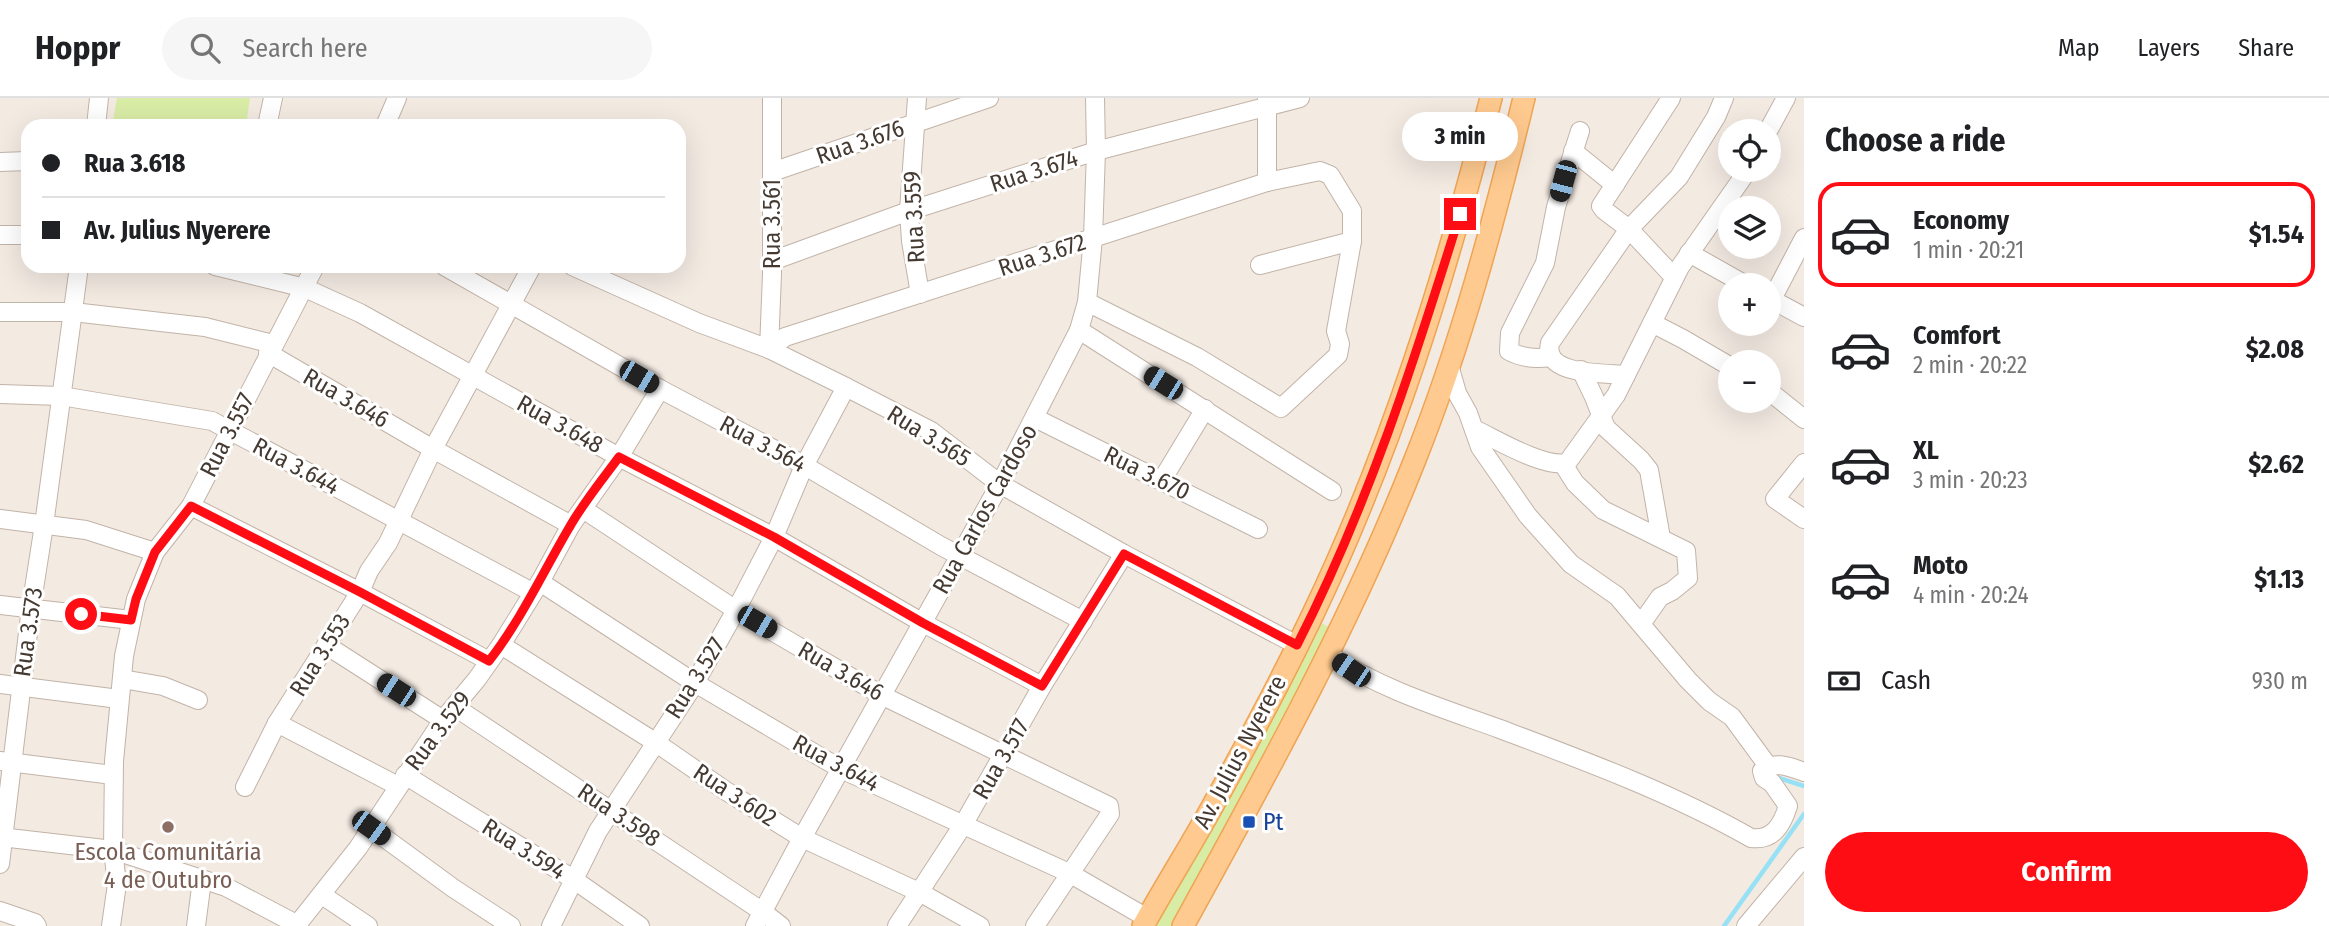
<!DOCTYPE html>
<meta charset="utf-8">
<style>
body{margin:0;font-family:"Fira Sans Condensed",sans-serif;background:#f6f6f6;color:#202124;height:100vh;display:flex;flex-direction:column;font-size:26px;white-space:nowrap}
*{box-sizing:border-box;margin:0}
p{font-size:23px;color:#757577}
.icon{flex:none;width:38px;height:38px;fill:none;stroke:currentColor;stroke-width:2;stroke-linecap:round;stroke-linejoin:round}
.map{position:relative;flex:1;overflow:hidden}
.drawer{display:flex;flex-direction:column;background:#fff;width:525px}
.drawer>*{flex:none}
.banner{position:absolute;left:21px;top:21px;width:665px;height:154px;border-radius:21px;box-shadow:0 7px 28px #0002;display:grid;align-content:center;height:154px;padding:0 21px;background:#fff}
.buttons{position:absolute;left:1718px;top:21px;display:grid;gap:14px}
.buttons a{display:grid;place-items:center;width:63px;height:63px;border-radius:50%;background:#fff;box-shadow:0 7px 28px #0002;font-size:35px}
.end{position:absolute;width:32px;height:32px;margin:-16px;border:9px solid #ff0d15;background:#fff;box-shadow:0 0 0 4px #fff}
.from{border-radius:50%}
.bubble{position:absolute;height:49px;border-radius:24px;background:#fff;box-shadow:0 7px 28px #0002;font-size:23px;font-weight:700;line-height:49px;text-align:center}
.car{position:absolute;width:21px;height:42px;margin:-21px -10px;border-radius:9px;box-shadow:0 0 5px 2px #0007;background:linear-gradient(#222 24%,#8ab4d8 0 40%,#222 0 76%,#8ab4d8 0 86%,#222 0)}
.banner b{display:flex;align-items:center;gap:24px;height:66px;font-size:26px}
.banner b+b{border-top:2px solid #e0e0e0}
.banner i{width:18px;height:18px;background:#202124}
ul{padding:0;list-style:none}
li{display:flex;align-items:center;gap:21px;height:105px;margin:0 14px 10px;padding:0 7px;border:4px solid transparent;border-radius:21px}
li div{flex:1}
li b{display:block;font-size:26px}
li em{font-style:normal;font-weight:700}
li.active{border-color:#ff0d15}
li>.icon{width:63px;height:63px;stroke-width:1.5}
h2{padding:0 21px;font-size:32px;line-height:84px}
.pay{display:flex;align-items:center;gap:18px;height:77px;padding:0 21px;font-size:26px}
.pay p{margin-inline-start:auto}
.cta{display:flex;gap:14px;margin-top:auto;padding:14px 21px}
.cta a{flex:1;height:80px;border-radius:42px;background:#ff0d15;color:#fff;font-size:28px;font-weight:700;line-height:80px;text-align:center}
header{display:flex;align-items:center;gap:42px;box-sizing:border-box;height:98px;padding:0 35px;background:#fff;border-bottom:2px solid #e0e0e0}
header strong{font-size:33px}
nav{display:flex;gap:38px;margin-inline-start:auto;font-size:24px}
.search{width:490px;height:63px;background:#f6f6f6;display:flex;align-items:center;gap:18px;box-sizing:border-box;padding:0 24px;border-radius:38px;color:#757577;font-size:26px}
main{display:flex;flex:1;min-height:0}
.map>svg:first-child{display:block}
</style>
<header>
<strong>Hoppr</strong>
<div class="search"><svg class="icon" aria-label="search" viewBox="0 0 24 24"><circle cx="10" cy="10" r="6"/><path d="M15 15l6 6"/></svg>Search here</div>
<nav><a>Map</a><a>Layers</a><a>Share</a></nav>
</header>
<main>
<div class="map">
<svg width="1804" height="828" viewBox="0 0 1804 828">
<rect width="100%" height="100%" fill="#f3eae2"/>
<g fill="#d9eca6">
<path d="M 117,0 L 250,0 L 246,28 L 112,28 Z"/>
<path d="M 1317,523 L 1329,529 L 1329,535 L 1172,828 L 1149,828 Z"/>
</g>
<g fill="none" stroke-linecap="round" stroke-linejoin="round">
<g stroke="#97e1f7" stroke-width="4.5">
<path d="M 1776,679 L 1804,688"/>
<path d="M 1724,828 L 1804,716"/>
</g>
<g stroke="#c2b3a7" stroke-width="20">
<g id="minor">
<path d="M 917,0 L 909,113 L 911,143 L 920,196"/>
<path d="M 1671,0 L 1601,108 L 1604,112 L 1629,131 L 1674,179"/>
<path d="M 96,28 L 99,0"/>
<path d="M 267,28 L 273,0"/>
<path d="M 385,28 L 397,0"/>
<path d="M 1768,33 L 1786,0"/>
<path d="M 1573,53 L 1615,87"/>
<path d="M 0,64 L 28,63"/>
<path d="M 772,74 L 989,0"/>
<path d="M 1267,84 L 1267,0"/>
<path d="M 0,137 L 28,137"/>
<path d="M 1689,155 L 1746,187"/>
<path d="M 772,163 L 909,113 L 1096,53 L 1300,0"/>
<path d="M 1260,167 L 1352,143"/>
<path d="M 215,168 L 305,190 L 360,215 L 619,359 L 774,439 L 923,525 L 1042,588"/>
<path d="M 444,168 L 660,291 L 800,365 L 941,448 L 1083,523"/>
<path d="M 572,168 L 699,225 L 769,251 L 842,287 L 931,333 L 1000,386 L 1124,456 L 1297,547"/>
<path d="M 1769,200 L 1804,219"/>
<path d="M 1772,201 L 1804,140"/>
<path d="M 0,214 L 73,214 L 205,229 L 273,246"/>
<path d="M 1652,225 L 1683,241 L 1731,269"/>
<path d="M 1079,232 L 1332,393"/>
<path d="M 769,251 L 785,239 L 1267,84 L 1320,73 L 1330,77 L 1352,113 L 1352,143 L 1336,233 L 1340,246 L 1338,257 L 1281,310 L 1197,259 L 1087,204"/>
<path d="M 769,251 L 772,176 L 772,0"/>
<path d="M 268,255 L 433,351 L 571,427"/>
<path d="M 1550,259 C 1536,261 1522,260 1509,253 L 1510,235 L 1545,165 L 1556,109 L 1580,33"/>
<path d="M 1449,267 L 1457,295 L 1468,315 L 1480,349 L 1528,418 L 1571,466 L 1617,498 L 1688,582 L 1709,603 L 1732,619 L 1768,668"/>
<path d="M 1581,272 L 1594,299 L 1606,330 L 1641,362 L 1649,372 L 1661,440"/>
<path d="M 1626,277 C 1605,275 1542,278 1550,245 L 1629,131 L 1679,79 L 1716,19 L 1724,0"/>
<path d="M 1769,293 L 1804,321"/>
<path d="M 0,296 L 61,298 L 212,323 L 532,494"/>
<path d="M 1035,320 L 1258,431"/>
<path d="M 1474,331 C 1496,341 1543,370 1567,365 L 1616,297 L 1680,169 L 1748,72"/>
<path d="M 1804,365 L 1775,401 L 1804,421"/>
<path d="M 1563,366 L 1575,385 L 1603,412 L 1686,453 L 1688,480 L 1672,493 L 1660,499 L 1641,526"/>
<path d="M 1162,382 L 1205,311"/>
<path d="M 191,408 L 360,494 L 489,563"/>
<path d="M 583,411 L 736,512 L 883,598 L 1109,708 L 1110,716 L 1035,828"/>
<path d="M 0,421 L 86,432 L 155,454"/>
<path d="M 540,484 L 695,585 L 841,671 L 1069,775 L 1147,820"/>
<path d="M 0,507 L 131,522"/>
<path d="M 326,547 L 443,622"/>
<path d="M 501,547 L 655,644 L 726,693 L 802,740 L 921,795 L 980,828"/>
<path d="M 1329,557 C 1380,591 1442,610 1500,631 C 1585,663 1672,695 1751,740 C 1773,743 1782,727 1788,708 L 1772,685 L 1764,680 L 1762,673 C 1775,662 1790,669 1804,674"/>
<path d="M 122,581 L 163,588 L 198,602"/>
<path d="M 0,586 L 119,601"/>
<path d="M 455,609 L 763,814 L 781,828"/>
<path d="M 277,625 L 398,688"/>
<path d="M 0,663 L 113,677"/>
<path d="M 405,677 L 573,781 L 640,828"/>
<path d="M 245,689 L 277,625 L 360,494 L 369,473 L 388,445 L 433,351 L 532,168"/>
<path d="M 371,730 L 453,790 L 511,828"/>
<path d="M 0,739 L 113,752 L 226,789 L 298,827"/>
<path d="M 0,766 L 31,510 L 44,427 L 79,168"/>
<path d="M 322,797 L 368,828"/>
<path d="M 0,813 L 35,825 L 37,828"/>
<path d="M 111,828 L 117,786 L 113,752 L 114,663 L 124,558 L 136,501 L 155,454 L 191,408 L 315,168"/>
<path d="M 196,828 L 202,782"/>
<path d="M 296,828 L 358,750 L 443,622 L 477,581 L 501,547 L 540,484 L 571,427 L 619,359 L 660,291"/>
<path d="M 551,828 L 598,733 L 695,585 L 736,512 L 774,439 L 804,368 L 846,289"/>
<path d="M 755,828 L 802,740 L 1000,386 L 1079,232 L 1087,204 L 1093,140 L 1096,53 L 1095,0"/>
<path d="M 897,828 L 963,727 L 1042,588 L 1124,456"/>
<path d="M 1746,828 L 1804,759"/>
</g>
</g>
<g stroke="#efa454" stroke-width="24">
<g id="major">
<path d="M 1143,828 C 1165,788 1190,749 1212,709 C 1247,646 1282,581 1313,516 C 1392,351 1446,176 1491,0"/>
<path d="M 1183,828 C 1266,677 1350,526 1414,364 C 1461,247 1494,123 1524,0"/>
</g>
</g>
<use href="#minor" stroke="#fff" stroke-width="18"/>
<use href="#major" stroke="#ffca8f" stroke-width="21"/>
</g>
<g fill="none" stroke-linecap="round" stroke-linejoin="round">
<path stroke="#ff0d15" stroke-width="9" d="M 81,516 L 131,522 L 136,501 L 155,454 L 191,408 L 360,494 L 489,563 C 521,522 543,474 569,430 C 583,405 602,382 619,359 L 774,439 L 923,525 L 1042,588 L 1124,456 L 1297,547 C 1368,408 1414,264 1460,116"/>
</g>
<rect fill="#1a4fb4" stroke="#fff" stroke-width="2.5" x="1242" y="717" width="14" height="14" rx="3.5"/>
<circle fill="#8d6e63" stroke="#fff" stroke-width="2.5" cx="168" cy="729" r="7"/>
<g text-anchor="middle" stroke-width="6" stroke-linejoin="round" paint-order="stroke">
<g font-size="24" fill="#453a32" stroke="#fff">
<text transform="translate(860 44) rotate(-19)" y="8">Rua 3.676</text>
<text transform="translate(1034 73) rotate(-18)" y="8">Rua 3.674</text>
<text transform="translate(914 119) rotate(-93)" y="8">Rua 3.559</text>
<text transform="translate(772 126) rotate(-90)" y="8">Rua 3.561</text>
<text transform="translate(1042 157) rotate(-18)" y="8">Rua 3.672</text>
<text transform="translate(346 300) rotate(30)" y="8">Rua 3.646</text>
<text transform="translate(560 326) rotate(29)" y="8">Rua 3.648</text>
<text transform="translate(227 337) rotate(-63)" y="8">Rua 3.557</text>
<text transform="translate(929 338) rotate(32)" y="8">Rua 3.565</text>
<text transform="translate(763 346) rotate(28)" y="8">Rua 3.564</text>
<text transform="translate(296 368) rotate(28)" y="8">Rua 3.644</text>
<text transform="translate(1147 375) rotate(26)" y="8">Rua 3.670</text>
<text transform="translate(985 411) rotate(-61)" y="8">Rua Carlos Cardoso</text>
<text transform="translate(28 534) rotate(-82)" y="8">Rua 3.573</text>
<text transform="translate(320 557) rotate(-58)" y="8">Rua 3.553</text>
<text transform="translate(841 573) rotate(30)" y="8">Rua 3.646</text>
<text transform="translate(695 580) rotate(-58)" y="8">Rua 3.527</text>
<text transform="translate(438 633) rotate(-53)" y="8">Rua 3.529</text>
<text transform="translate(1240 654) rotate(-62)" y="8">Av. Julius Nyerere</text>
<text transform="translate(1001 661) rotate(-60)" y="8">Rua 3.517</text>
<text transform="translate(836 665) rotate(28)" y="8">Rua 3.644</text>
<text transform="translate(735 697) rotate(33)" y="8">Rua 3.602</text>
<text transform="translate(619 717) rotate(34)" y="8">Rua 3.598</text>
<text transform="translate(524 751) rotate(32)" y="8">Rua 3.594</text>
</g>
<g font-size="24" fill="#164399" stroke="#fff" text-anchor="start">
<text x="1263" y="732">Pt</text>
</g>
<g font-size="24" fill="#785e54" stroke="#fff">
<text x="168" y="762">Escola Comunitária<tspan x="168" dy="28">4 de Outubro</tspan></text>
</g>
</g>
</svg>
<div class="buttons">
<a><svg class="icon" aria-label="locate" viewBox="0 0 24 24"><circle cx="12" cy="12" r="6"/><path d="M12 2v4M12 18v4M2 12h4M18 12h4"/></svg></a>
<a><svg class="icon" aria-label="layers" viewBox="0 0 24 24"><path d="M12 4l9 5-9 5-9-5zM3 14l9 5 9-5"/></svg></a>
<a>+</a>
<a>−</a>
</div>
<i class="end from" style="left:81px;top:516px"></i>
<i class="end" style="left:1460px;top:116px"></i>
<div class="bubble" style="left:1402px;top:14px;width:116px">3 min</div>
<i class="car" style="left:1563px;top:83px;rotate:195deg"></i>
<i class="car" style="left:639px;top:279px;rotate:120deg"></i>
<i class="car" style="left:1163px;top:285px;rotate:302deg"></i>
<i class="car" style="left:757px;top:524px;rotate:120deg"></i>
<i class="car" style="left:1351px;top:572px;rotate:304deg"></i>
<i class="car" style="left:396px;top:592px;rotate:303deg"></i>
<i class="car" style="left:371px;top:730px;rotate:126deg"></i>
<div class="banner">
<b><i class="from"></i>Rua 3.618</b>
<b><i></i>Av. Julius Nyerere</b>
</div>
</div>
<section class="drawer">
<h2>Choose a ride</h2>
<ul>
<li class="active"><svg class="icon" aria-label="car" viewBox="0 0 24 24"><path d="M5 17H2v-5l4-1 3-4h7l3 4 3 1v5h-3M9 17h6M6 11h13"/><circle cx="7" cy="17" r="2"/><circle cx="17" cy="17" r="2"/></svg><div><b>Economy</b><p>1 min · 20:21</p></div><em>$1.54</em></li>
<li><svg class="icon" aria-label="car" viewBox="0 0 24 24"><path d="M5 17H2v-5l4-1 3-4h7l3 4 3 1v5h-3M9 17h6M6 11h13"/><circle cx="7" cy="17" r="2"/><circle cx="17" cy="17" r="2"/></svg><div><b>Comfort</b><p>2 min · 20:22</p></div><em>$2.08</em></li>
<li><svg class="icon" aria-label="car" viewBox="0 0 24 24"><path d="M5 17H2v-5l4-1 3-4h7l3 4 3 1v5h-3M9 17h6M6 11h13"/><circle cx="7" cy="17" r="2"/><circle cx="17" cy="17" r="2"/></svg><div><b>XL</b><p>3 min · 20:23</p></div><em>$2.62</em></li>
<li><svg class="icon" aria-label="car" viewBox="0 0 24 24"><path d="M5 17H2v-5l4-1 3-4h7l3 4 3 1v5h-3M9 17h6M6 11h13"/><circle cx="7" cy="17" r="2"/><circle cx="17" cy="17" r="2"/></svg><div><b>Moto</b><p>4 min · 20:24</p></div><em>$1.13</em></li>
</ul>
<div class="pay"><svg class="icon" aria-label="cash" viewBox="0 0 24 24"><path d="M3 7h18v10H3z"/><circle cx="12" cy="12" r="2"/></svg>Cash<p>930 m</p></div>
<div class="cta"><a>Confirm</a></div>
</section>
</main>
